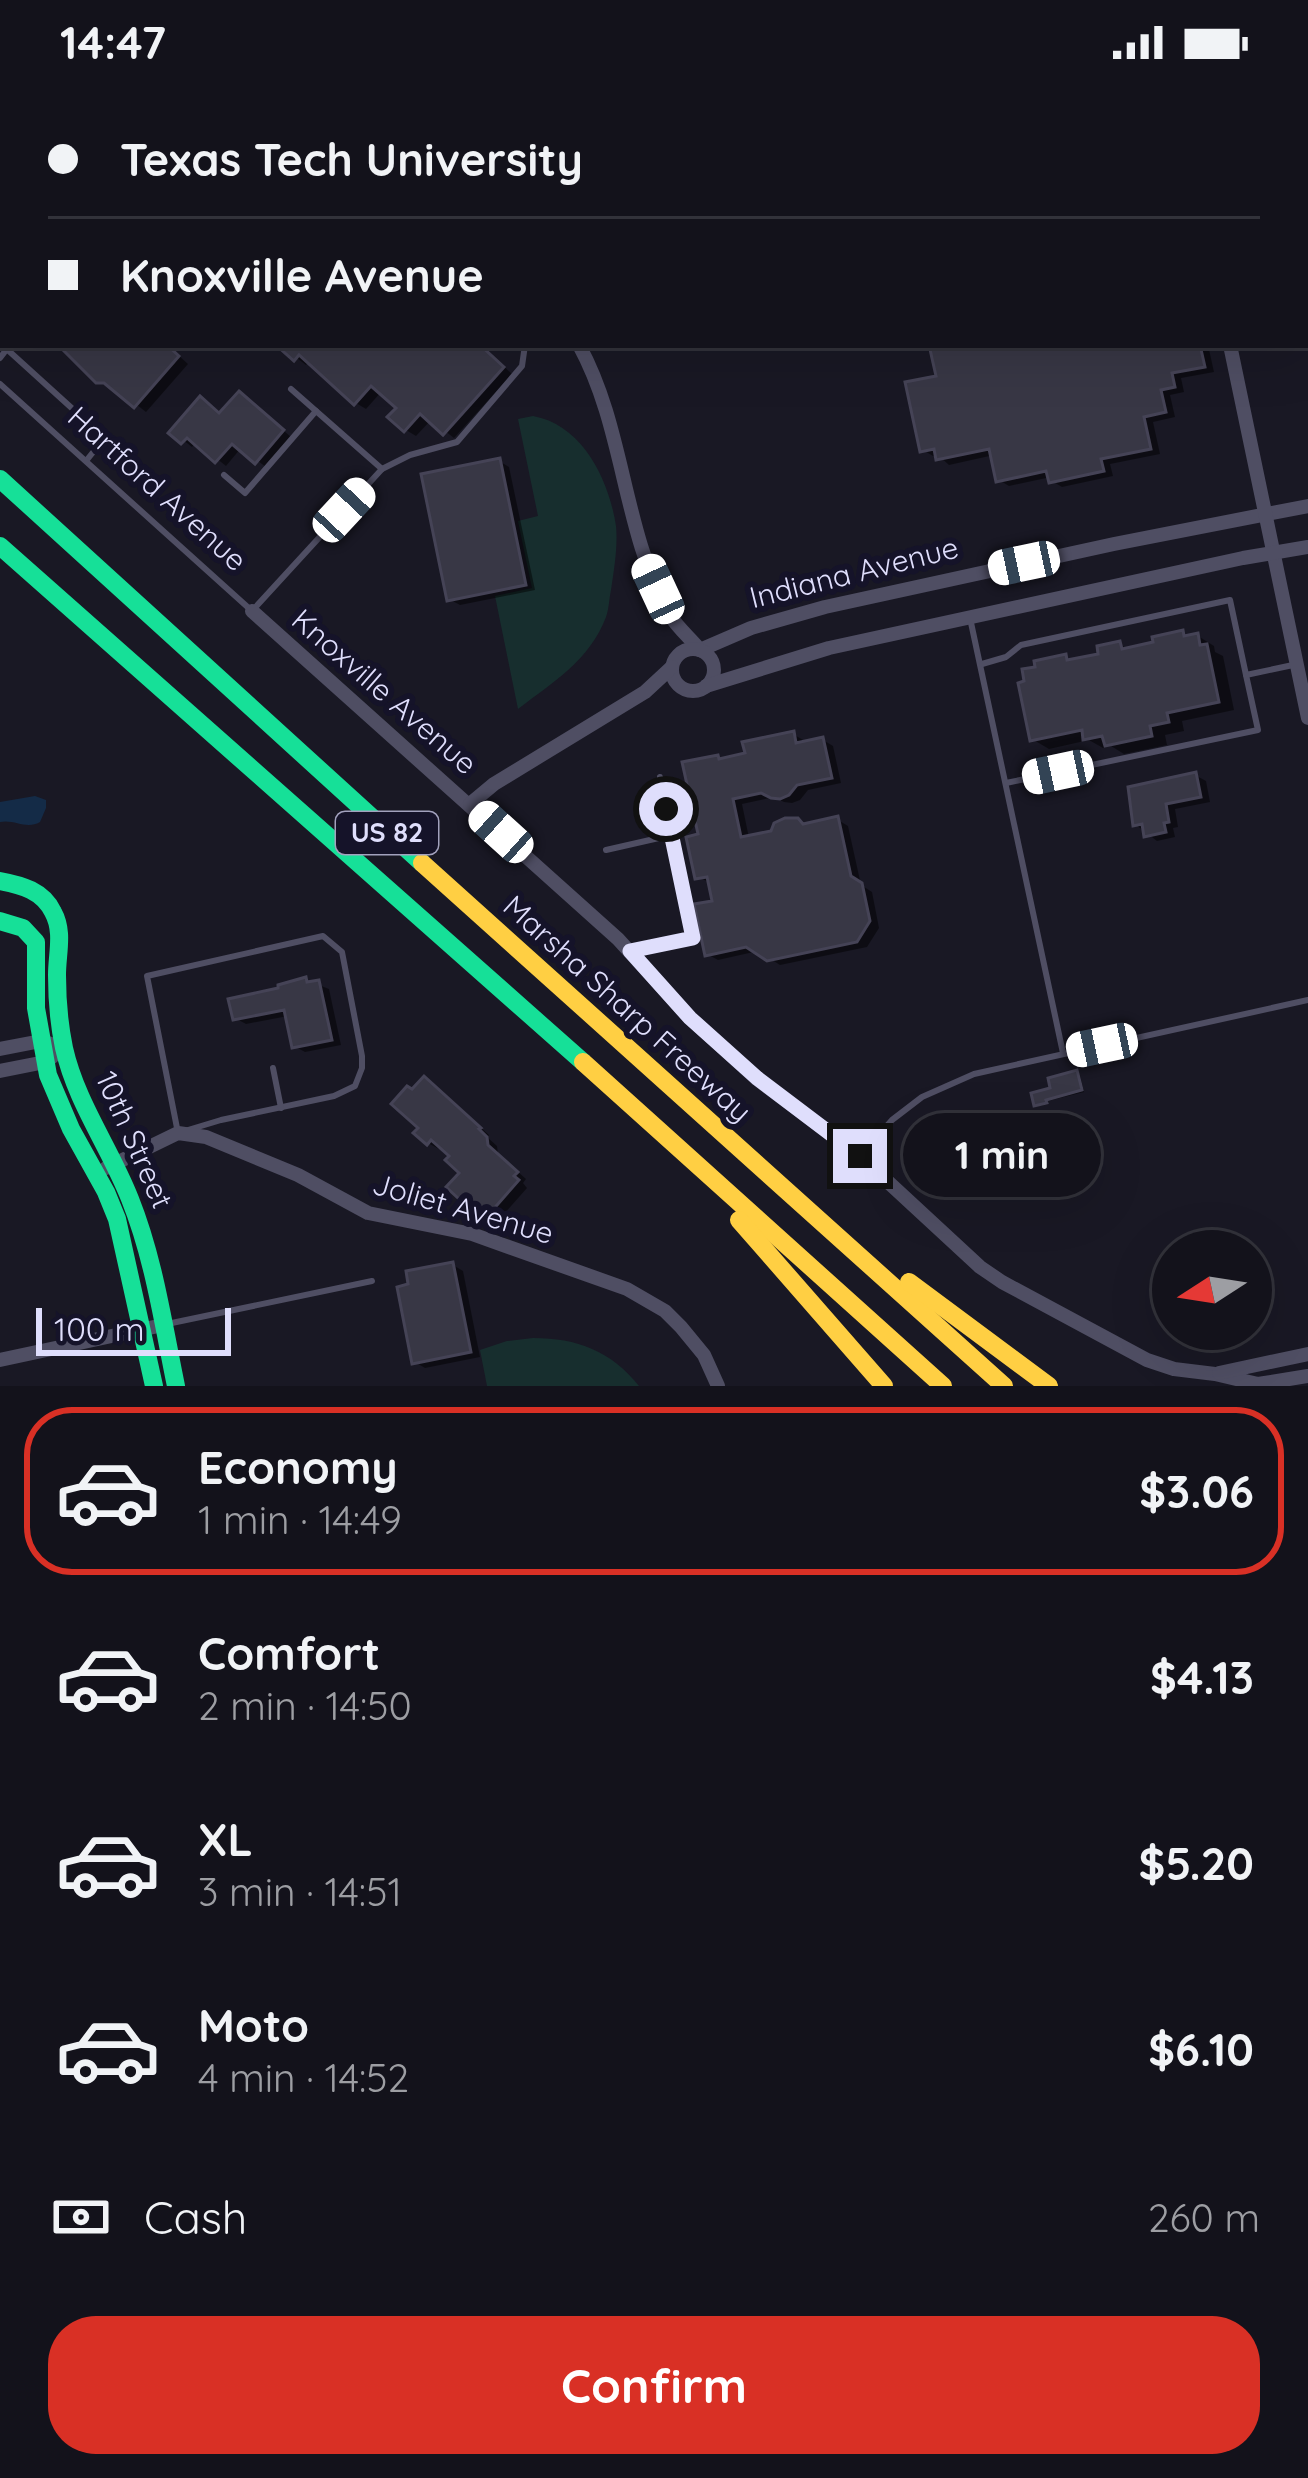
<!DOCTYPE html>
<meta charset="utf-8">
<style>
body{margin:0;font-family:Quicksand,sans-serif;background:#1c1b24;color:#f1f3f6;height:100vh;display:flex;flex-direction:column;font-size:45px;white-space:nowrap}
*{box-sizing:border-box;margin:0}
p{font-size:39px;color:#9d9ea3}
.icon{flex:none;width:66px;height:66px;fill:none;stroke:currentColor;stroke-width:2;stroke-linecap:round;stroke-linejoin:round}
.map{position:relative;height:1302px;overflow:hidden}
.side{display:flex;flex-direction:column;background:#13121b;flex:1}
.side>*{flex:none}
.banner{position:absolute;left:0px;top:0px;width:1308px;height:264px;box-shadow:0 12px 48px #0002,0 0 0 3px #32323a;display:grid;align-content:center;height:264px;padding:0 48px;background:#13121b}
.needle{width:78px;rotate:258deg}
.controls{position:absolute;left:1152px;top:1146px;display:grid;gap:24px}
.controls a{display:grid;place-items:center;width:120px;height:120px;border-radius:50%;background:#13121b;box-shadow:0 12px 48px #0002,0 0 0 3px #32323a;font-size:60px}
.scale{position:absolute;left:36px;bottom:30px;width:195px;box-sizing:border-box;padding-left:12px;border:6px solid #dfdefc;border-top:0;font-size:33px;line-height:42px;white-space:nowrap;color:#dfdefc;-webkit-text-stroke:9px #151329;paint-order:stroke}
.end{position:absolute;width:54px;height:54px;margin:-27px;border:15px solid #dfdefc;background:#111;box-shadow:0 0 0 6px #111}
.from{border-radius:50%}
.bubble{position:absolute;height:84px;border-radius:42px;background:#13121b;box-shadow:0 12px 48px #0002,0 0 0 3px #32323a;font-size:39px;font-weight:700;line-height:84px;text-align:center}
.car{position:absolute;width:36px;height:72px;margin:-36px -18px;border-radius:15px;box-shadow:0 0 9px 3px #0007;background:linear-gradient(#fff 24%,#345 0 40%,#fff 0 76%,#345 0 86%,#fff 0)}
.banner b{display:flex;align-items:center;gap:42px;height:114px;font-size:45px}
.banner b+b{border-top:3px solid #32323a}
.banner i{width:30px;height:30px;background:#f1f3f6}
ul{padding:21px 0 0;list-style:none}
li{display:flex;align-items:center;gap:36px;height:168px;margin:0 24px 18px;padding:0 24px;border:6px solid transparent;border-radius:48px}
li div{flex:1}
li b{display:block;font-size:45px}
li em{font-style:normal;font-weight:700}
li.active{border-color:#d93025}
li>.icon{width:108px;height:108px;stroke-width:1.5}
.pay{display:flex;align-items:center;gap:30px;height:132px;padding:0 48px;font-size:45px}
.pay p{margin-inline-start:auto}
.button{display:flex;gap:24px;margin-top:auto;padding:24px 48px}
.button a{flex:1;height:138px;border-radius:48px;background:#d93025;color:#fff;font-size:48px;font-weight:700;line-height:138px;text-align:center}
.status{display:flex;justify-content:space-between;align-items:center;height:84px;padding:0 60px;background:#13121b;direction:ltr}
.status svg{height:33px;fill:currentColor}
.map>svg:first-child{display:block}
</style>
<div class="status"><b>14:47</b><svg viewBox="0 0 49 12"><path d="M0 12V9h3v3zM5 12V6h3v6zM10 12V3h3v9zM15 12V0h3v12zM26 1h20v11H26zM47 4h2v5h-2z"/></svg></div>
<div class="map">
<svg width="1308" height="1302" viewBox="0 0 1308 1302">
<rect width="100%" height="100%" fill="#191824"/>
<g fill="#172e2e">
<path d="M 533,332 C 583,341 609,396 616,442 C 618,462 614,486 611,506 C 609,515 609,525 606,533 C 590,576 552,599 518,625 L 495,512 L 532,504 L 518,437 L 538,432 L 518,335 Z"/>
<path d="M 533,1254 C 577,1254 611,1267 639,1302 L 487,1302 L 480,1266 L 507,1257 Z"/>
</g>
<path fill="#142b47" d="M 35,712 L 46,716 L 46,724 L 40,738 C 26,746 15,735 0,738 L 0,718 Z"/>
<g fill="#0007">
<path d="M 0,0 L 197,0 L 194,3 L 3,3 L 3,56 L 0,54 Z"/>
<path d="M 410,0 L 572,0 L 570,3 L 412,3 Z"/>
<path d="M 597,0 L 817,0 L 814,3 L 594,3 Z"/>
<path d="M 3,160 L 3,207 L 0,204 L 0,163 Z"/>
<path d="M 68,261 L 167,261 L 188,280 L 146,328 L 114,303 L 98,297 Z"/>
<path d="M 280,261 L 481,261 L 512,290 L 454,354 L 431,336 L 416,352 L 406,346 L 400,324 L 382,307 L 366,325 L 356,319 L 309,277 L 306,281 Z"/>
<path d="M 932,261 L 1208,261 L 1214,288 L 1181,294 L 1184,308 L 1170,311 L 1175,333 L 1153,338 L 1160,370 L 1110,380 L 1113,392 L 1062,403 L 1052,397 L 1051,393 L 1009,402 L 999,396 L 994,371 L 949,381 L 938,371 L 933,372 L 923,366 L 939,294 Z"/>
<path d="M 248,316 L 291,353 L 266,383 L 241,364 L 226,382 L 196,358 L 192,363 L 173,348 L 221,331 Z"/>
<path d="M 499,377 L 509,383 L 535,506 L 460,521 L 449,515 Z"/>
<path d="M 1183,549 L 1190,554 L 1198,552 L 1214,562 L 1215,568 L 1223,572 L 1234,626 L 1182,637 L 1184,647 L 1165,651 L 1167,661 L 1124,670 L 1111,662 L 1103,664 L 1089,656 L 1049,665 L 1032,655 L 1065,574 L 1073,578 L 1102,572 L 1119,560 L 1130,566 Z"/>
<path d="M 793,650 L 803,656 L 804,660 L 823,656 L 833,662 L 841,699 L 808,706 L 800,716 L 792,719 L 784,718 L 774,713 L 742,720 L 749,754 L 838,736 L 848,742 L 861,801 L 872,808 L 879,844 L 867,863 L 780,881 L 758,867 L 718,876 L 707,870 L 715,819 L 711,799 L 698,793 L 701,753 L 717,674 L 723,677 L 748,672 Z"/>
<path d="M 1195,691 L 1206,697 L 1210,718 L 1175,725 L 1178,743 L 1173,744 L 1175,753 L 1157,757 L 1135,740 Z"/>
<path d="M 306,896 L 329,905 L 341,961 L 305,968 L 294,962 L 288,932 L 246,940 L 235,934 Z"/>
<path d="M 1076,989 L 1080,991 L 1084,1008 L 1048,1017 L 1049,1020 L 1040,1022 L 1037,1020 Z"/>
<path d="M 434,1002 L 489,1051 L 487,1053 L 497,1062 L 498,1070 L 526,1095 L 523,1099 L 527,1104 L 495,1140 L 485,1134 L 453,1072 L 441,1062 L 439,1065 L 428,1059 L 422,1044 L 413,1008 Z"/>
<path d="M 453,1181 L 463,1187 L 480,1273 L 425,1284 L 415,1278 Z"/>
</g>
<g fill="#383745" stroke="#454356" stroke-width="3">
<path d="M 58,261 L 167,261 L 179,272 L 134,324 L 104,299 L 96,299 Z"/>
<path d="M 276,261 L 480,261 L 504,283 L 443,351 L 420,330 L 404,348 L 387,333 L 396,324 L 371,302 L 354,321 L 299,271 L 294,277 Z"/>
<path d="M 929,261 L 1200,261 L 1205,283 L 1172,289 L 1175,303 L 1161,306 L 1166,328 L 1144,333 L 1151,365 L 1101,375 L 1104,387 L 1049,399 L 1046,387 L 996,398 L 989,365 L 936,376 L 934,365 L 920,368 L 905,298 L 936,292 Z"/>
<path d="M 239,307 L 284,346 L 255,380 L 232,360 L 215,379 L 187,354 L 181,360 L 168,349 L 200,312 L 219,329 Z"/>
<path d="M 500,374 L 526,501 L 447,517 L 421,390 Z"/>
<path d="M 1183,546 L 1184,552 L 1198,549 L 1200,561 L 1207,560 L 1219,618 L 1167,629 L 1169,638 L 1150,642 L 1152,652 L 1105,662 L 1102,652 L 1083,656 L 1082,646 L 1030,657 L 1018,599 L 1024,597 L 1022,585 L 1035,583 L 1034,577 L 1066,570 L 1067,576 L 1098,570 L 1097,562 L 1120,557 L 1122,565 L 1153,558 L 1152,553 Z"/>
<path d="M 794,647 L 796,659 L 823,653 L 832,694 L 797,701 L 789,711 L 780,715 L 771,714 L 761,709 L 733,715 L 741,753 L 771,747 L 774,739 L 785,734 L 798,734 L 803,740 L 838,732 L 851,792 L 862,799 L 870,837 L 857,858 L 767,877 L 746,863 L 705,872 L 694,820 L 712,817 L 707,793 L 695,795 L 686,753 L 698,750 L 682,678 L 718,671 L 719,675 L 745,669 L 742,658 Z"/>
<path d="M 1196,688 L 1201,713 L 1166,720 L 1169,738 L 1164,739 L 1166,748 L 1144,753 L 1142,740 L 1133,742 L 1128,703 Z"/>
<path d="M 306,893 L 307,898 L 319,896 L 332,956 L 292,964 L 284,926 L 233,936 L 228,915 L 278,904 L 278,901 Z"/>
<path d="M 1077,986 L 1082,1006 L 1046,1016 L 1047,1019 L 1034,1022 L 1031,1009 L 1050,1004 L 1048,994 Z"/>
<path d="M 424,992 L 481,1044 L 479,1045 L 487,1053 L 488,1061 L 518,1088 L 514,1092 L 519,1096 L 483,1137 L 446,1103 L 459,1089 L 445,1076 L 449,1072 L 431,1056 L 427,1061 L 413,1049 L 418,1044 L 391,1020 L 407,1002 L 412,1005 Z"/>
<path d="M 453,1178 L 471,1268 L 412,1280 L 397,1203 L 408,1200 L 406,1187 Z"/>
</g>
<g fill="none" stroke-linecap="round" stroke-linejoin="round">
<g stroke="#4f4e63" stroke-width="6">
<path d="M 262,0 L 265,3"/>
<path d="M 1217,0 L 1217,3"/>
<path d="M 222,3 L 225,0"/>
<path d="M 1305,16 L 1308,15"/>
<path d="M 0,102 L 3,106"/>
<path d="M 0,127 L 3,123"/>
<path d="M 1305,184 L 1308,183"/>
<path d="M 1305,215 L 1308,214"/>
<path d="M 0,259 L 97,347 L 102,357 L 86,377"/>
<path d="M 0,274 L 10,261"/>
<path d="M 0,300 L 252,527 L 382,385 L 410,371 L 457,358 L 522,282 L 525,261"/>
<path d="M 291,305 L 382,385"/>
<path d="M 224,391 L 245,409 L 316,327"/>
<path d="M 970,534 L 1063,969"/>
<path d="M 982,580 L 1006,573 L 1021,561 L 1230,516 L 1246,591 L 1293,581"/>
<path d="M 1006,699 L 1258,646 L 1246,591"/>
<path d="M 606,766 L 672,751"/>
<path d="M 323,852 L 342,868 L 362,972 L 362,984 L 355,1002 L 334,1012 L 221,1036 L 178,1049 L 147,892 Z"/>
<path d="M 634,867 L 693,854 L 660,693"/>
<path d="M 273,984 L 281,1024"/>
<path d="M 862,1070 L 892,1036 L 922,1013 L 974,990 L 1308,916"/>
<path d="M 167,1240 L 372,1197"/>
</g>
<g stroke="#4f4e63" stroke-width="14">
<path d="M 317,0 L 321,3"/>
<path d="M 1174,0 L 1175,3"/>
<path d="M 1305,56 L 1308,55"/>
<path d="M 579,261 C 625,345 622,444 669,530 C 677,543 690,554 700,566 L 751,544 L 825,523 L 1114,460 L 1308,422"/>
<path d="M 1230,261 L 1308,634"/>
<path d="M 252,527 L 618,855 L 690,934 L 757,995 L 860,1072 L 980,1183 L 1002,1198 L 1147,1276 L 1174,1285 L 1215,1290 L 1258,1300 L 1308,1292"/>
<circle cx="693" cy="586" r="21"/>
<path d="M 706,602 L 829,564 L 1243,474 L 1308,463"/>
<path d="M 470,720 L 494,700 L 645,608 L 672,583"/>
<path d="M 0,965 L 41,957 L 64,964"/>
<path d="M 0,987 L 45,978 L 52,973"/>
<path d="M 106,1084 L 178,1049 L 206,1053 L 298,1091 L 368,1129 L 472,1150 L 627,1205 L 665,1227 L 681,1243 L 704,1271 L 718,1302"/>
<path d="M 0,1276 L 163,1241"/>
<path d="M 1219,1289 L 1308,1270"/>
</g>
<g stroke="#16e098" stroke-width="18">
<path d="M 0,395 L 422,779"/>
<path d="M 0,462 L 583,978"/>
<path d="M 0,797 C 22,801 43,807 53,828 C 64,848 57,869 57,891 C 57,915 59,940 64,964 C 76,1018 110,1064 130,1115 C 154,1175 163,1239 176,1302"/>
<path d="M 0,837 L 23,844 L 36,858 L 36,924 L 48,991 L 71,1045 L 106,1108 L 117,1135 L 154,1302"/>
</g>
<g stroke="#ffcf43" stroke-width="18">
<path d="M 422,779 L 1004,1302"/>
<path d="M 583,978 L 943,1302"/>
<path d="M 739,1136 L 884,1302"/>
<path d="M 909,1198 L 1049,1302"/>
</g>
</g>
<g fill="none" stroke-linecap="round" stroke-linejoin="round">
<path stroke="#dfdefc" stroke-width="15" d="M 666,725 L 693,854 L 630,867 L 690,934 L 757,994 L 860,1072"/>
</g>
<g text-anchor="middle" stroke-width="12" stroke-linejoin="round" paint-order="stroke">
<rect fill="#151329" stroke="#a2a1bd" stroke-width="3" x="336" y="728" width="102" height="42" rx="9"/>
<g font-size="27" font-weight="bold" fill="#dfdefc">
<text x="387" y="758">US 82</text>
</g>
<g font-size="30" fill="#dfdefc" stroke="#151329">
<text transform="translate(157 405) rotate(42)" y="10">Hartford Avenue</text>
<text transform="translate(854 489) rotate(-14)" y="10">Indiana Avenue</text>
<text transform="translate(384 608) rotate(41)" y="10">Knoxville Avenue</text>
<text transform="translate(627 925) rotate(42)" y="10">Marsha Sharp Freeway</text>
<text transform="translate(134 1056) rotate(66)" y="10">10th Street</text>
<text transform="translate(463 1125) rotate(16)" y="10">Joliet Avenue</text>
</g>
</g>
</svg>
<div class="controls">
<a><svg class="needle" viewBox="-14 -14 28 28"><path d="M0-13l5 13h-10z" fill="#e53935"/><path d="M0 13l5-13h-10z" fill="#9d9ea3"/></svg></a>
</div>
<div class="scale">100 m</div>
<i class="end from" style="left:666px;top:725px"></i>
<i class="end" style="left:860px;top:1072px"></i>
<div class="bubble" style="left:903px;top:1029px;width:198px">1 min</div>
<i class="car" style="left:344px;top:426px;rotate:43deg"></i>
<i class="car" style="left:1024px;top:479px;rotate:258deg"></i>
<i class="car" style="left:658px;top:505px;rotate:335deg"></i>
<i class="car" style="left:1058px;top:688px;rotate:258deg"></i>
<i class="car" style="left:501px;top:748px;rotate:312deg"></i>
<i class="car" style="left:1102px;top:961px;rotate:258deg"></i>
<div class="banner">
<b><i class="from"></i>Texas Tech University</b>
<b><i></i>Knoxville Avenue</b>
</div>
</div>
<section class="side">
<ul>
<li class="active"><svg class="icon" aria-label="car" viewBox="0 0 24 24"><path d="M5 17H2v-5l4-1 3-4h7l3 4 3 1v5h-3M9 17h6M6 11h13"/><circle cx="7" cy="17" r="2"/><circle cx="17" cy="17" r="2"/></svg><div><b>Economy</b><p>1 min · 14:49</p></div><em>$3.06</em></li>
<li><svg class="icon" aria-label="car" viewBox="0 0 24 24"><path d="M5 17H2v-5l4-1 3-4h7l3 4 3 1v5h-3M9 17h6M6 11h13"/><circle cx="7" cy="17" r="2"/><circle cx="17" cy="17" r="2"/></svg><div><b>Comfort</b><p>2 min · 14:50</p></div><em>$4.13</em></li>
<li><svg class="icon" aria-label="car" viewBox="0 0 24 24"><path d="M5 17H2v-5l4-1 3-4h7l3 4 3 1v5h-3M9 17h6M6 11h13"/><circle cx="7" cy="17" r="2"/><circle cx="17" cy="17" r="2"/></svg><div><b>XL</b><p>3 min · 14:51</p></div><em>$5.20</em></li>
<li><svg class="icon" aria-label="car" viewBox="0 0 24 24"><path d="M5 17H2v-5l4-1 3-4h7l3 4 3 1v5h-3M9 17h6M6 11h13"/><circle cx="7" cy="17" r="2"/><circle cx="17" cy="17" r="2"/></svg><div><b>Moto</b><p>4 min · 14:52</p></div><em>$6.10</em></li>
</ul>
<div class="pay"><svg class="icon" aria-label="cash" viewBox="0 0 24 24"><path d="M3 7h18v10H3z"/><circle cx="12" cy="12" r="2"/></svg>Cash<p>260 m</p></div>
<div class="button"><a>Confirm</a></div>
</section>
